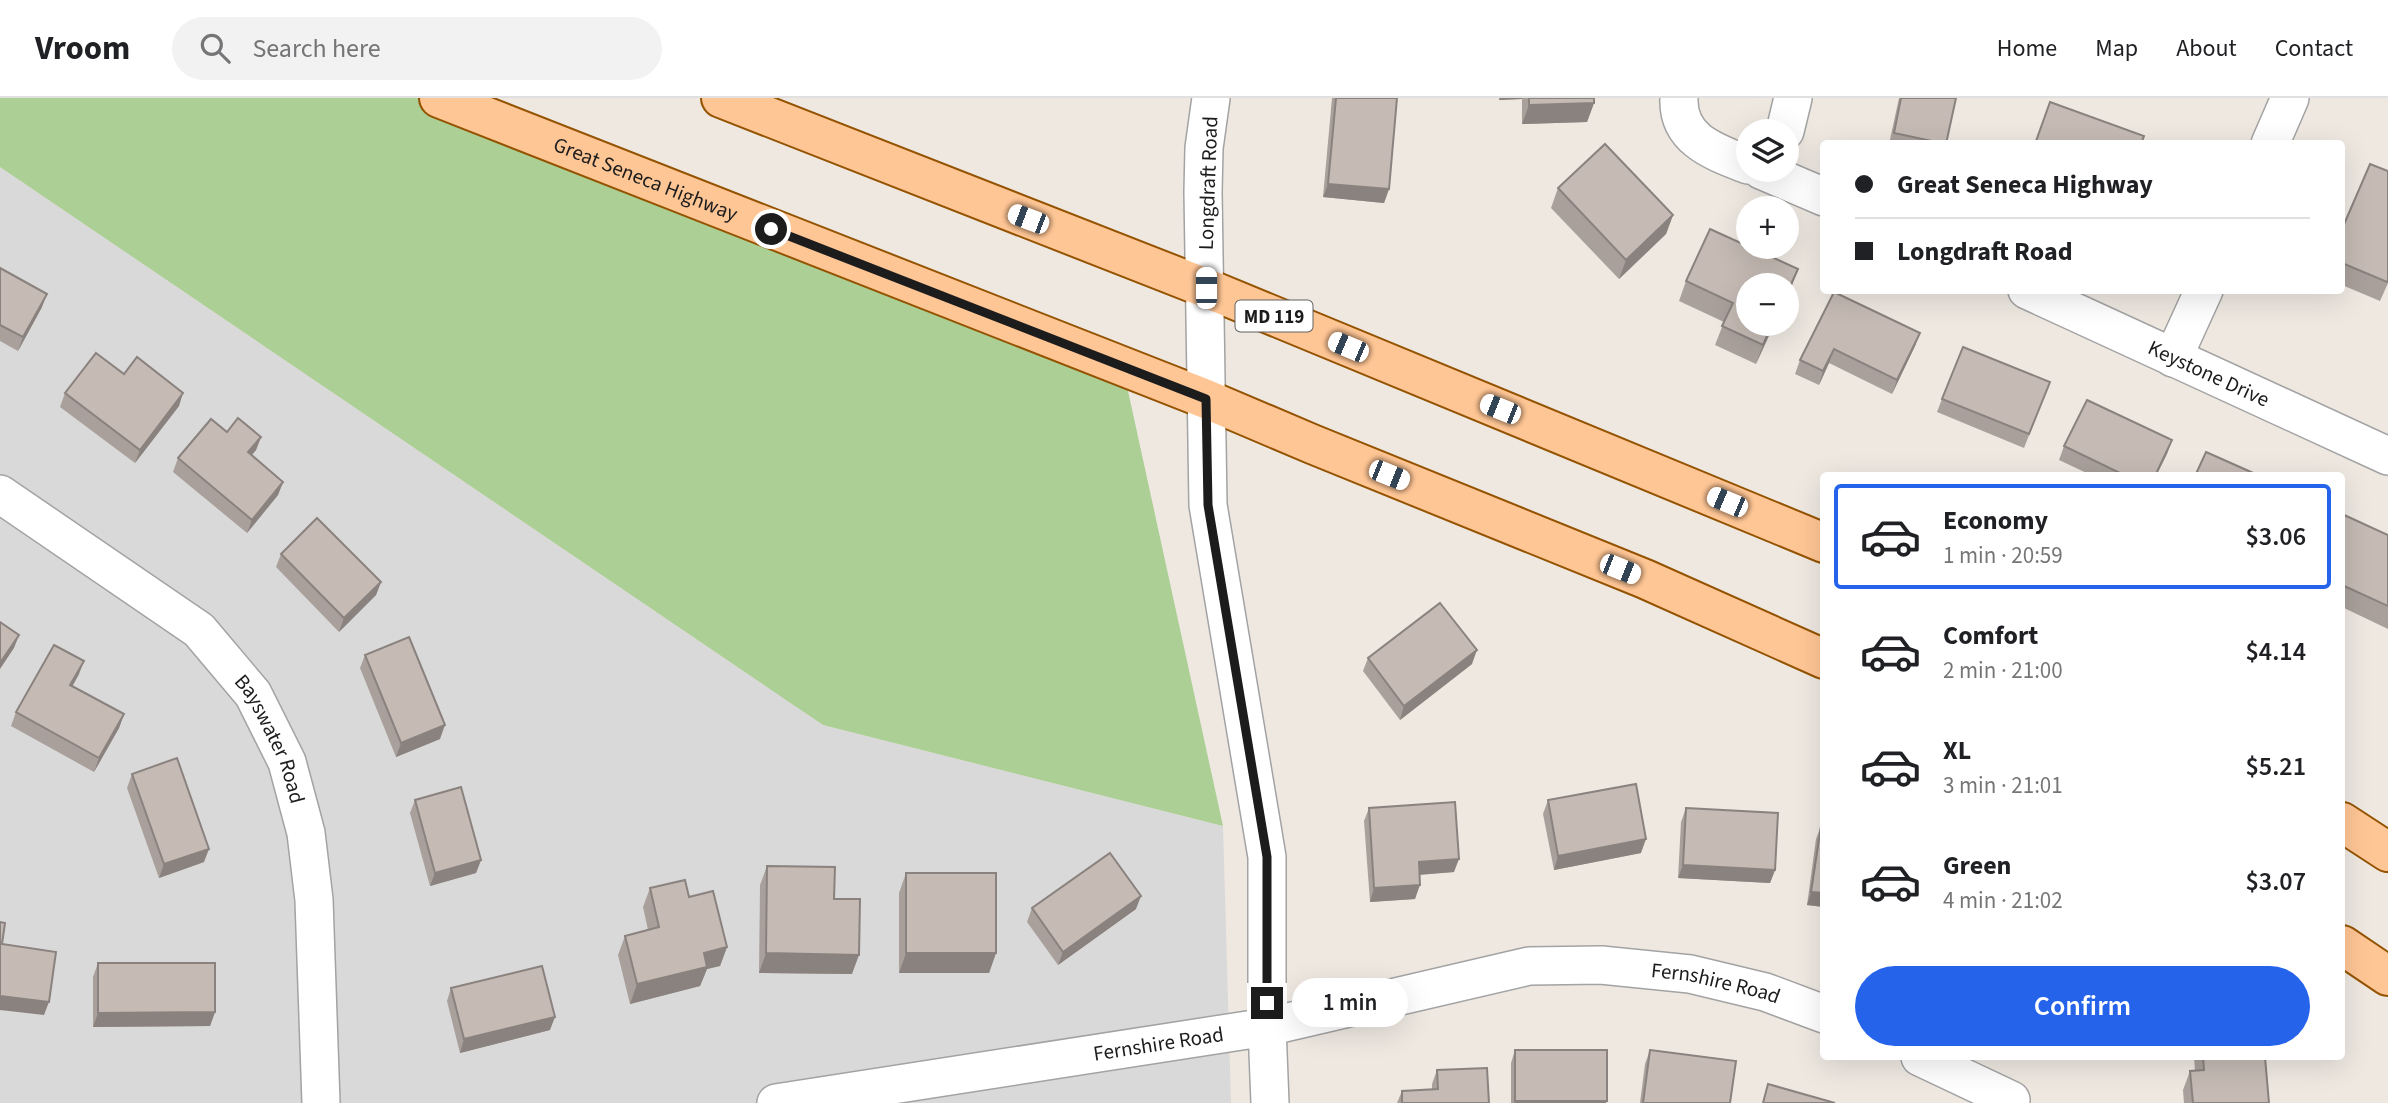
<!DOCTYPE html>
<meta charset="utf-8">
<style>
body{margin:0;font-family:"Source Sans 3",sans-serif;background:#f2f2f2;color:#202124;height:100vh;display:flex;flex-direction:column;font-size:26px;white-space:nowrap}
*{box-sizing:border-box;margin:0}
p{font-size:23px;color:#757577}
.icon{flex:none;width:38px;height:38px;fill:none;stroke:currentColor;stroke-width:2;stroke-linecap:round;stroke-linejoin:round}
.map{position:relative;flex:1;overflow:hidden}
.side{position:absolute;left:1820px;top:374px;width:525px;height:588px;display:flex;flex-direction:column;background:#fff;border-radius:7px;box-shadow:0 7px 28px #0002}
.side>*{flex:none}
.guide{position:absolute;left:1820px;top:42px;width:525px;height:154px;border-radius:7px;box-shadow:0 7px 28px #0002;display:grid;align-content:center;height:154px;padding:0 35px;background:#fff}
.fabs{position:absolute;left:1736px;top:21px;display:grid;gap:14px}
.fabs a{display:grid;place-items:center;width:63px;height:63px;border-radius:50%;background:#fff;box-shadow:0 7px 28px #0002;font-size:35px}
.end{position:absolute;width:32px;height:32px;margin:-16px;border:9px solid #1c1c1c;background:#fff;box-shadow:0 0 0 4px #fff}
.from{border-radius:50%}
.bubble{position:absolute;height:49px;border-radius:24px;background:#fff;box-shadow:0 7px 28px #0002;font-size:23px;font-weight:600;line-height:49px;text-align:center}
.car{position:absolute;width:21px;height:42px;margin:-21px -10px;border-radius:9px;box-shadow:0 0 5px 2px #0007;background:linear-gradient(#fff 24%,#345 0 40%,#fff 0 76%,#345 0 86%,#fff 0)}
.guide b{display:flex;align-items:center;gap:24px;height:66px;font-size:26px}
.guide b+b{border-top:2px solid #e0e0e0}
.guide i{width:18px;height:18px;background:#202124}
ul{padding:12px 0 0;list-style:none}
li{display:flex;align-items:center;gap:21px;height:105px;margin:0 14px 10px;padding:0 21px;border:4px solid transparent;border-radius:7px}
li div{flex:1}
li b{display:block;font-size:26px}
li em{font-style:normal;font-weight:600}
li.on{border-color:#2563eb}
li>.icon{width:63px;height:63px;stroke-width:1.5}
.action{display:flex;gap:14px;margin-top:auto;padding:14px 35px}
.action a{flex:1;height:80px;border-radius:42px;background:#2563eb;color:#fff;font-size:28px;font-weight:600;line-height:80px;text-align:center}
header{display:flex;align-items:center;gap:42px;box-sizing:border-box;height:98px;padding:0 35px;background:#fff;border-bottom:2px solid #e0e0e0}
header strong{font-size:33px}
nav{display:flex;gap:38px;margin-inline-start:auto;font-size:24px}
.search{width:490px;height:63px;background:#f2f2f2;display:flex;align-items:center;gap:18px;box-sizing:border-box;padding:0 24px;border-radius:38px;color:#757577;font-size:26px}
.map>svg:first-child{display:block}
</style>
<header>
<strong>Vroom</strong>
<div class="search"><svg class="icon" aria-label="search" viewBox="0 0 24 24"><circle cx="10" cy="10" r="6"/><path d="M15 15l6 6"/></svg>Search here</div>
<nav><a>Home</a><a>Map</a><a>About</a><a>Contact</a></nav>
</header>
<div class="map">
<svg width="2388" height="1005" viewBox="0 0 2388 1005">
<rect width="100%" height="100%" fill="#eee8e1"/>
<path fill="#dad9d9" d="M 0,69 L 823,627 L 1223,728 L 1231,1005 L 0,1005 Z"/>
<path fill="#abcf94" d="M 0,0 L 441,0 L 1123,270 L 1223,728 L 823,627 L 0,69 Z"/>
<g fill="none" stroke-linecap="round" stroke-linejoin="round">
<g stroke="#a3a3a3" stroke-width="40">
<g id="minor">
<path d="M 1211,0 L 1204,50 L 1203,94 L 1208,407 L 1267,759 L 1267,929 L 1270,1005"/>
<path d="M 1679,0 C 1677,42 1715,54 1748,67"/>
<path d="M 1785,33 L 1793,0"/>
<path d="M 2270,46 L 2290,0"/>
<path d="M 1761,72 L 1824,99"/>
<path id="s1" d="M 2027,192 L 2388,358"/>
<path d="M 2173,260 L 2204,192"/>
<path id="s2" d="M 0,396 L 199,532 L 253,596 L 287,664 L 306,735 L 314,802 L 321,1005"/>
<path d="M 1920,959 L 2011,1002"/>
<path id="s3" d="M 776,1005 L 1267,929 L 1529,868 L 1601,867 L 1690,876 L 1765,894 L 1824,916"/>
</g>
</g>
<g stroke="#945300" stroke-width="42">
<g id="major">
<path id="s4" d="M 439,0 L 1206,301 L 1312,346 L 1645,481 L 1824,561"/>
<path d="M 721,0 L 1206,190 L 1824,445"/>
<path d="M 2342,724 L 2388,754"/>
<path d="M 2342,847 L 2388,878"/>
</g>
</g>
<use href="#minor" stroke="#fff" stroke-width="37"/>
<use href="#major" stroke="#ffc695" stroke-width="38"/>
</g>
<g fill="#a9a09b">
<path d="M 1332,0 L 1397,0 L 1389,91 L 1384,105 L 1323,99 Z"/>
<path d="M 1499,0 L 1594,0 L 1594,5 L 1587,24 L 1522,26 L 1522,1 L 1499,2 Z"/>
<path d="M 1899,0 L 1956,0 L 1946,46 L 1889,46 Z"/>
<path d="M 2388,73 L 2388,185 L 2380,203 L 2342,187 L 2342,131 Z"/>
<path d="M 1558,90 L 1673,117 L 1666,136 L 1619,181 L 1551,110 Z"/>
<path d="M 0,170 L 42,209 L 18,253 L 0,243 Z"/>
<path d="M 1686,183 L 1791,190 L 1756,266 L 1715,247 L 1724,224 L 1679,203 Z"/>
<path d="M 1834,194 L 1920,235 L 1915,248 L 1892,296 L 1829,265 L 1819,287 L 1795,276 L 1800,262 Z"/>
<path d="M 124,276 L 179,308 L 135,365 L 60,309 L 65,295 Z"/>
<path d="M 2050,284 L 2024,350 L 1937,314 L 1942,301 Z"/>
<path d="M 227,334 L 261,339 L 256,352 L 251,357 L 283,384 L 278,397 L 247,435 L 173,374 L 178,360 Z"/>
<path d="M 2172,342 L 2156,378 L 2093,378 L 2059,362 L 2064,348 Z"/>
<path d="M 2342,416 L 2388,437 L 2388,531 L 2342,509 Z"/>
<path d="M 281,456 L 381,484 L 376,497 L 339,534 L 276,469 Z"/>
<path d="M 365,557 L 440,641 L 396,659 L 360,570 Z"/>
<path d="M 1368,560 L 1472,566 L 1400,622 L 1363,573 Z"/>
<path d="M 79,576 L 72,588 L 124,616 L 119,630 L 94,674 L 11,628 L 16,614 Z"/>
<path d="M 132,676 L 204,764 L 159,780 L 127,690 Z"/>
<path d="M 415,702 L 481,762 L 476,775 L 430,788 L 410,715 Z"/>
<path d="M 1548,702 L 1641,755 L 1554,772 L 1543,716 Z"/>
<path d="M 1369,710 L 1454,774 L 1420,777 L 1415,801 L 1370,804 L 1364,723 Z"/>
<path d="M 1686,710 L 1775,772 L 1770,785 L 1678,780 L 1681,724 Z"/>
<path d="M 1821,728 L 1824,809 L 1807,807 L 1816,741 Z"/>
<path d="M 767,768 L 834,801 L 852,876 L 759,875 L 760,787 Z"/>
<path d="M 906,775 L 996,855 L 989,875 L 899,875 L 899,795 Z"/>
<path d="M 650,790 L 689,799 L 727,849 L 720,868 L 707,871 L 700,888 L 630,906 L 618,857 L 625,838 L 648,832 L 643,809 Z"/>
<path d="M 1032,810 L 1136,811 L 1058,867 L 1027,824 Z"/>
<path d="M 98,865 L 215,914 L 210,928 L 93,929 L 93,879 Z"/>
<path d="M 451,890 L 550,932 L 460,955 L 447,903 Z"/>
<path d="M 1515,952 L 1606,1005 L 1511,1005 L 1511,965 Z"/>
<path d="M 1650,952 L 1730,1005 L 1640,1005 L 1645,966 Z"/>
<path d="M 2194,959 L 2265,959 L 2269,1005 L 2184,1005 L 2183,992 L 2190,973 L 2195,973 Z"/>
<path d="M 1437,972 L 1489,1005 L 1397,1005 L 1402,993 L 1432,991 L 1432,986 Z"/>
</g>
<g fill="#8a827e">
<path d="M 1500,0 L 1522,0 L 1522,1 L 1499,2 Z"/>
<path d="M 1594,5 L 1587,24 L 1522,26 L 1529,7 Z"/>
<path d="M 1328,86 L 1389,91 L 1384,105 L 1323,99 Z"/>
<path d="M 1673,117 L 1666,136 L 1619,181 L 1626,162 Z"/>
<path d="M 1798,171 L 1791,190 L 1787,199 L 1787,195 Z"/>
<path d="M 47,196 L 42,209 L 18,253 L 23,239 Z"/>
<path d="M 1772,226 L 1774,226 L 1756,266 L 1763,247 Z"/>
<path d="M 1920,235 L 1915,248 L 1892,296 L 1897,282 Z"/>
<path d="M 1834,251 L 1829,265 L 1819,287 L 1823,273 Z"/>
<path d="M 183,295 L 179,308 L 135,365 L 140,352 Z"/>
<path d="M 261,339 L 256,352 L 243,368 L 248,354 Z"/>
<path d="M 2172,342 L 2167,356 L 2156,378 L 2155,378 Z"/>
<path d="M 283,384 L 278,397 L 247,435 L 252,422 Z"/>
<path d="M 381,484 L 376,497 L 339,534 L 344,520 Z"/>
<path d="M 19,537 L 14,550 L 0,571 L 0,565 Z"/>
<path d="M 1477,552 L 1472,566 L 1400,622 L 1404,608 Z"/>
<path d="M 84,563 L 79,576 L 66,600 L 70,587 Z"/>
<path d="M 124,616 L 119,630 L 94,674 L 99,660 Z"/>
<path d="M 445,627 L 440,641 L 396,659 L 401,645 Z"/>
<path d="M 1646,741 L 1641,755 L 1554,772 L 1558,758 Z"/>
<path d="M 209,751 L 204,764 L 159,780 L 164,766 Z"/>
<path d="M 1459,761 L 1454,774 L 1414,777 L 1419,764 Z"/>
<path d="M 481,762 L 476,775 L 430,788 L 435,775 Z"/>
<path d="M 1683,767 L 1775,772 L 1770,785 L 1678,780 Z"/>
<path d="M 1420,787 L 1415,801 L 1370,804 L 1374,790 Z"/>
<path d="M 1811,794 L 1824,795 L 1824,809 L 1807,807 Z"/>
<path d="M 1141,798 L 1136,811 L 1058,867 L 1063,854 Z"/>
<path d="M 727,849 L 720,868 L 707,871 L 700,888 L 630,906 L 637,886 L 704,855 Z"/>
<path d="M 766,855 L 859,857 L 852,876 L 759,875 Z"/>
<path d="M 906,855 L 996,855 L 989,875 L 899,875 Z"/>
<path d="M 0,898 L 49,904 L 44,917 L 0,912 Z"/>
<path d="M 215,914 L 210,928 L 93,929 L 98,915 Z"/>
<path d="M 555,919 L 550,932 L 460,955 L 464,941 Z"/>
<path d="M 1515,1003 L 1607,1003 L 1606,1005 L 1515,1005 Z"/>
</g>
<g fill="#c5bab4" stroke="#8a827e" stroke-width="2">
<path d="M 1336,0 L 1397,0 L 1389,91 L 1328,86 Z"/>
<path d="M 1529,0 L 1594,0 L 1594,5 L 1529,7 Z"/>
<path d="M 1901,0 L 1956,0 L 1946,46 L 1894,35 Z"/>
<path d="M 2050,4 L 2144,38 L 2141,46 L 2035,46 Z"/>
<path d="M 1605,46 L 1673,117 L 1626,162 L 1558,90 Z"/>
<path d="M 2370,66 L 2388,73 L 2388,182 L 2387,184 L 2342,165 L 2342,131 Z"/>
<path d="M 1710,131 L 1798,171 L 1787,195 L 1787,187 L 1748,187 L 1748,226 L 1772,226 L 1763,247 L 1722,228 L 1733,205 L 1686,183 Z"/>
<path d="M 0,170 L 47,196 L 23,239 L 0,227 Z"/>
<path d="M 1834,194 L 1920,235 L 1897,282 L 1834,251 L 1823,273 L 1800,262 Z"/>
<path d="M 1963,249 L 2050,284 L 2029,336 L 1942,301 Z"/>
<path d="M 96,255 L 124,276 L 137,259 L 183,295 L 140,352 L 65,295 Z"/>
<path d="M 2087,302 L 2172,342 L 2155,378 L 2126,378 L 2064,348 Z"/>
<path d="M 238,320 L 261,339 L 248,354 L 283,384 L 252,422 L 178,360 L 211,321 L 227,334 Z"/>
<path d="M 2206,354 L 2260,378 L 2195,378 Z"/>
<path d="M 2342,416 L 2388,437 L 2388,508 L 2342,487 Z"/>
<path d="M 317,420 L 381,484 L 344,520 L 281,456 Z"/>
<path d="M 1440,505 L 1477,552 L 1404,608 L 1368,560 Z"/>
<path d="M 0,524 L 19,537 L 0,565 Z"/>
<path d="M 409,539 L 445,627 L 401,645 L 365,557 Z"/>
<path d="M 54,547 L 84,563 L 70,587 L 124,616 L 99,660 L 16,614 Z"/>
<path d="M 177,660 L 209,751 L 164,766 L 132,676 Z"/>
<path d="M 1636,686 L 1646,741 L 1558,758 L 1548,702 Z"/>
<path d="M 461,689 L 481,762 L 435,775 L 415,702 Z"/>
<path d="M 1455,704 L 1459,761 L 1419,764 L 1420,787 L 1374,790 L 1369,710 Z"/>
<path d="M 1686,710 L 1778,715 L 1775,772 L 1683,767 Z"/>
<path d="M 1821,728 L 1824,728 L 1824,795 L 1811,794 Z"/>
<path d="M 1110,755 L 1141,798 L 1063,854 L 1032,810 Z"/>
<path d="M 767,768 L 835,769 L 834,801 L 860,801 L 859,857 L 766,855 Z"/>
<rect x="906" y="775" width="90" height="80"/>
<path d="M 685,782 L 689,799 L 713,793 L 727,849 L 704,855 L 707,869 L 637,886 L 625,838 L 659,829 L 650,790 Z"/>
<path d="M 0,824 L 5,825 L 2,846 L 56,854 L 49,904 L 0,898 Z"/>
<path d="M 98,865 L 215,865 L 215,914 L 98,915 Z"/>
<path d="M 542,868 L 555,919 L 464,941 L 451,890 Z"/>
<rect x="1515" y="952" width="92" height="51"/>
<path d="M 1650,952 L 1736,963 L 1730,1005 L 1643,1005 Z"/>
<path d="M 2203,959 L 2265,959 L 2269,1005 L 2193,1005 L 2190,973 L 2204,972 Z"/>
<path d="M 1487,970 L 1489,1005 L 1402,1005 L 1402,993 L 1438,991 L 1437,972 Z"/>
<path d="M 1768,986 L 1835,1005 L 1763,1005 Z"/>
</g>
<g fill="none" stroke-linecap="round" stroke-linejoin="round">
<path stroke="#1c1c1c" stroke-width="9" d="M 771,131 L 1206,301 L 1208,407 L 1267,759 L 1267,905"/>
</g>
<g text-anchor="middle" stroke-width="6" stroke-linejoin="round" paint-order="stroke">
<rect fill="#fff" stroke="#606060" stroke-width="2" x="1235.5" y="202.5" width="77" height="31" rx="5"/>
<g font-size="19" font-weight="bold" fill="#1c1c1c">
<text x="1274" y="225">MD 119</text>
</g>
<g font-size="21" fill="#1c1c1c" stroke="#fff">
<text dy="7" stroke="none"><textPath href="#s4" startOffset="222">Great Seneca Highway</textPath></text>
<text transform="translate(1208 85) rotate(-88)" y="7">Longdraft Road</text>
<text dy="7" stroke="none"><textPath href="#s1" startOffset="200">Keystone Drive</textPath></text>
<text dy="7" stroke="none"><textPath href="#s2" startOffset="373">Bayswater Road</textPath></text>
<text dy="7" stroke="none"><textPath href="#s3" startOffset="954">Fernshire Road</textPath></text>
<text dy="7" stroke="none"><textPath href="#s3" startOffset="387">Fernshire Road</textPath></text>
</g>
</g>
</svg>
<div class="fabs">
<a><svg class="icon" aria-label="layers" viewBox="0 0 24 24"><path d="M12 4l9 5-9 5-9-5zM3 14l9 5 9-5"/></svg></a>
<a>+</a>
<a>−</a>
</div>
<i class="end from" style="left:771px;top:131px"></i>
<i class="end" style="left:1267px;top:905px"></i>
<div class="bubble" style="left:1292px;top:880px;width:116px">1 min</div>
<i class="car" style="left:1028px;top:121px;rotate:291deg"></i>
<i class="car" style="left:1206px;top:190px;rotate:0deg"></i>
<i class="car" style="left:1348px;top:249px;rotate:293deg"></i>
<i class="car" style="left:1500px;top:311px;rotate:292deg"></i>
<i class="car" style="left:1389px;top:377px;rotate:112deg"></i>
<i class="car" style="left:1727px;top:404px;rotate:293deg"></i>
<i class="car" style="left:1620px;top:471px;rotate:112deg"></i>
<div class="guide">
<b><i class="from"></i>Great Seneca Highway</b>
<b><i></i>Longdraft Road</b>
</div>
<section class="side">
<ul>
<li class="on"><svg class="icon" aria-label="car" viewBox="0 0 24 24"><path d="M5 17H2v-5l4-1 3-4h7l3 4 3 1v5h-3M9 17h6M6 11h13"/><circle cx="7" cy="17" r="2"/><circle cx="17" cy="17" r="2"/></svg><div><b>Economy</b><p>1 min · 20:59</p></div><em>$3.06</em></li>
<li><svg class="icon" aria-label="car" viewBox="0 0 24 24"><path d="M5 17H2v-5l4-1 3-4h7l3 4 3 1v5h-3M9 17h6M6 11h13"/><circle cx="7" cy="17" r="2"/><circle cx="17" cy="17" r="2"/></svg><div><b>Comfort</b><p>2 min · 21:00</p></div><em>$4.14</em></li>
<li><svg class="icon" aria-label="car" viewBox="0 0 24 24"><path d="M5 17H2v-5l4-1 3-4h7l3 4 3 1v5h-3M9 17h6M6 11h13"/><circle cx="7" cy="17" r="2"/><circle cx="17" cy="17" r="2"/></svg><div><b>XL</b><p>3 min · 21:01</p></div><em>$5.21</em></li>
<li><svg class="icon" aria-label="car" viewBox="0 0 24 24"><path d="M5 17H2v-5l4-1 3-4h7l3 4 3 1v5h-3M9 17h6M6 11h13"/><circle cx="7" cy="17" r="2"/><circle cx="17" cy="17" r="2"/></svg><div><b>Green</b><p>4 min · 21:02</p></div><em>$3.07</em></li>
</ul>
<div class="action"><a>Confirm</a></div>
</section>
</div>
